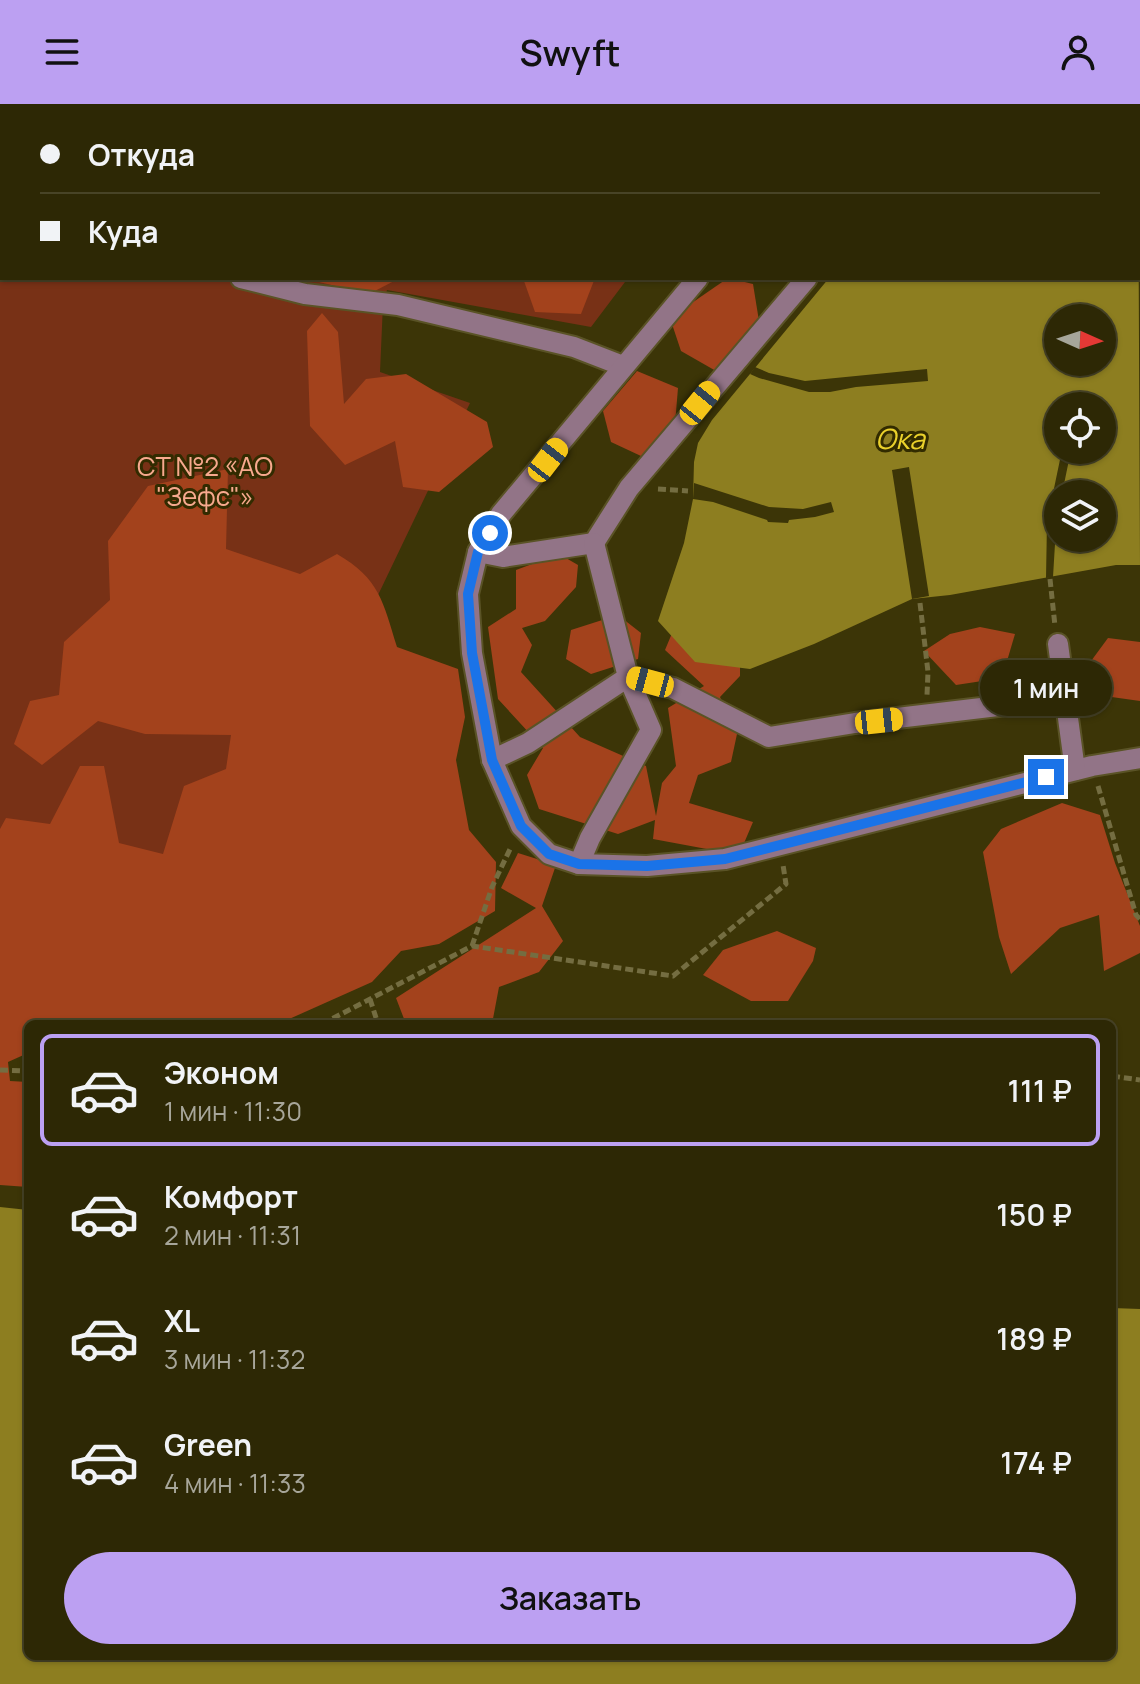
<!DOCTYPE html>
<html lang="ru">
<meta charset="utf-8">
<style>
body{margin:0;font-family:Manrope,sans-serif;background:#393413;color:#f1f3f6;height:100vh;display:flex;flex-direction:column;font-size:30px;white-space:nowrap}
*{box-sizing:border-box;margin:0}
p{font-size:26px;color:#a7a69a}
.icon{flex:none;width:44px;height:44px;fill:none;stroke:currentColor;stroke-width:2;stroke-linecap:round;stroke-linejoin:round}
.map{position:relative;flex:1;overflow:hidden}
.details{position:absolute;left:24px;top:916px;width:1092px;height:640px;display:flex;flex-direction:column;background:#2d2805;border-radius:12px;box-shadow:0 2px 6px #0004,0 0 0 2px #484427}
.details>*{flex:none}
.top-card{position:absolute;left:0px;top:0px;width:1140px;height:176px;box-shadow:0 2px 6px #0004,0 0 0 2px #484427;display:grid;align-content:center;height:176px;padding:0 40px;background:#2d2805}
.needle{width:52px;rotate:93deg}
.buttons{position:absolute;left:1044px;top:200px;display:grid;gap:16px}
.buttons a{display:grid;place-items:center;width:72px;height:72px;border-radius:50%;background:#2d2805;box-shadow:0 2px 6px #0004,0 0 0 2px #484427;font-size:40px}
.end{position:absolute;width:36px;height:36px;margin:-18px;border:10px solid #1a73e8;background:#fff;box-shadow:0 0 0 4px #fff}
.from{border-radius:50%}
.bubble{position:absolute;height:56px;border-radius:28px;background:#2d2805;box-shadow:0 2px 6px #0004,0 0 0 2px #484427;font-size:26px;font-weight:600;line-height:56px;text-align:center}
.car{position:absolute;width:24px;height:48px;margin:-24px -12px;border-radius:10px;box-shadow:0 0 6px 2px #0007;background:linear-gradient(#f5c518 24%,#345 0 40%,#f5c518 0 76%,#345 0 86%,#f5c518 0)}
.top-card b{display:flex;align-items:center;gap:28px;height:76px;font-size:30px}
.top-card b+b{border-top:2px solid #484427}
.top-card i{width:20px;height:20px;background:#f1f3f6}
ul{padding:14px 0 0;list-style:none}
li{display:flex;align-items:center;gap:24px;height:112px;margin:0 16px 12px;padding:0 24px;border:4px solid transparent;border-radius:12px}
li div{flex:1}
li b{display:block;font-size:30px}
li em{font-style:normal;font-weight:600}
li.active{border-color:#bca0f2}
li>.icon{width:72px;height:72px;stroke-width:1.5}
.button{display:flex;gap:16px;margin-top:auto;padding:16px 40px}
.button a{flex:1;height:92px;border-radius:48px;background:#bca0f2;color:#111;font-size:32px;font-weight:600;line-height:92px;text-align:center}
header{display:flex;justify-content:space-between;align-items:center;height:104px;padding:0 40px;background:#bca0f2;color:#111;font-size:36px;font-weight:600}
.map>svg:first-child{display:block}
</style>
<header><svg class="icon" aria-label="menu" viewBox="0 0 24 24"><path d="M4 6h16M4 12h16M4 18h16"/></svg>Swyft<svg class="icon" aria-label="person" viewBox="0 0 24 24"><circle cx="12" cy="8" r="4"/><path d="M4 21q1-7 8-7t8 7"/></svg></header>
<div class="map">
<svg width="1140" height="1580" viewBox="0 0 1140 1580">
<rect width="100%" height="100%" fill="#3c3507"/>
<path fill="#783116" d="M 0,0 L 734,2 L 2,2 L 2,174 L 628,174 L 591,223 L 387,186 L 383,200 L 380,268 L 470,299 L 345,560 L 218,859 L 0,799 Z"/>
<g fill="#a3421c">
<path d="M 319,174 L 392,174 L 396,176 L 369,190 L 319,178 Z"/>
<path d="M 526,174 L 595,174 L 581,210 L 535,208 L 524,177 Z"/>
<path d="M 728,174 L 753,180 L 759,217 L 716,267 L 681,247 L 670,214 Z"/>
<path d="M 322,209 L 338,228 L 344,300 L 366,275 L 406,270 L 487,318 L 493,343 L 439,388 L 403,383 L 395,337 L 345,361 L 310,322 L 307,227 Z"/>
<path d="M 637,267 L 678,284 L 675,320 L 641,352 L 611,338 L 603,307 Z"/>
<path d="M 228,365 L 226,445 L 300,470 L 337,450 C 380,475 383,498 397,543 L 458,565 L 465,613 L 456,656 L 469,726 L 496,758 L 495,807 L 439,840 L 401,847 L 372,878 L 278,920 L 28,920 L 28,949 L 8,958 L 10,977 L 28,978 L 28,1083 L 0,1081 L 0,725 L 6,714 L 50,720 L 80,662 L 104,662 L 119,739 L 163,750 L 184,682 L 226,665 L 231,631 L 145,630 L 98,617 L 42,661 L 14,640 L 30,597 L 59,591 L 64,538 L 110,496 L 108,437 L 148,382 Z"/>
<path d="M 559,450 L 578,461 L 576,483 L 545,517 L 522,524 L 532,541 L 521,568 L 580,633 L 646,662 L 656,712 L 662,679 L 676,662 L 668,604 L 704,582 L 665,546 L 675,522 L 740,539 L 740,572 L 720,593 L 737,630 L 731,658 L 698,671 L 689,699 L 753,718 L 739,751 L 653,735 L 655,716 L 618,730 L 539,705 L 527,671 L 543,644 L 498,595 L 488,523 L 516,505 L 516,466 Z"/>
<path d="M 618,511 L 641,529 L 638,555 L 591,570 L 566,555 L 571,526 Z"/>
<path d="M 980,523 L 1015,530 L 1002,574 L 956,581 L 924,547 L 950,530 Z"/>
<path d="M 1108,534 L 1140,538 L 1140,597 L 1069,587 Z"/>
<path d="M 1062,699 L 1100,711 L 1115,759 L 1140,822 L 1140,849 L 1104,867 L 1099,811 L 1060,824 L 1011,870 L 999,833 L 983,748 L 1001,725 Z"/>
<path d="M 518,749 L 556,761 L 542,802 L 563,837 L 539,868 L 499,883 L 492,920 L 406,920 L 396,894 L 536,804 L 501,784 Z"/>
<path d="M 777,827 L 816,844 L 813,857 L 788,897 L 751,897 L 703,871 L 723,846 Z"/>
</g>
<g fill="#8d7e20" fill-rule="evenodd">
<path d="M 1138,17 L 1140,461 L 1116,461 L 950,491 L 912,495 L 814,540 L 750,565 L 695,558 L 658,517 L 684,439 L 693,395 L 694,358 L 698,339 L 712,316 L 829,174 L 1138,174 ZM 1058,214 L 1102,214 L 1102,258 L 1058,258 ZM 1058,302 L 1102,302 L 1102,346 L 1058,346 ZM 1058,390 L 1102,390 L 1102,434 L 1058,434 Z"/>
<path d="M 0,1103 L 28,1106 L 28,1552 L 1112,1552 L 1112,1204 L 1140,1205 L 1140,1580 L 0,1580 Z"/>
</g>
<g fill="#3c3507">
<path d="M 755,263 L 769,269 L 805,277 L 927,265 L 928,277 L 856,283 L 830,288 L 809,288 L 759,274 L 750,270 Z"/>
<path d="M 1062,346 L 1071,346 L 1062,390 L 1058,390 L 1053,473 L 1046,474 L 1047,418 Z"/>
<path d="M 909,363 L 929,492 L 912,495 L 892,366 Z"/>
<path d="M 694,379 L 769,403 L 803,405 L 831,398 L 834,408 L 815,413 L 789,416 L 788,419 L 768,418 L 767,416 L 713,398 L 693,395 Z"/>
</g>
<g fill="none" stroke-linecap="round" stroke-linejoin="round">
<g stroke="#5a5326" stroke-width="24">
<g id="minor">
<path d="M 838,2 L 839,0"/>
<path d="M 0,119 L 2,120"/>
<path d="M 241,174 L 305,190 L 398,201 L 574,243 L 623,262"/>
<path d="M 698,174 L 501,410 L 478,448 L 468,490 L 472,549 L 492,656 L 521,722 L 549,750 L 579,760 L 647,762 L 725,755 L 1092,662 L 1140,654"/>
<path d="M 478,448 L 503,453 L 594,439 L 629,384 L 807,174"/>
<path d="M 1058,540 L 1075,666"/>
<path d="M 492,656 L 528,639 L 628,573 L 594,439"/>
<path d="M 579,760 L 590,734 L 651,626 L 628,573 L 673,584 L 769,633 L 855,619 L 1065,594"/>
</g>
</g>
<g stroke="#746d41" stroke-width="5" stroke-dasharray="8 4" stroke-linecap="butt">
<path d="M 658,385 L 688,387"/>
<path d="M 1050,475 L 1055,522"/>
<path d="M 920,499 L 928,568 L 927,591"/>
<path d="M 1098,682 L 1136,811 L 1140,815"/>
<path d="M 472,842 L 492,783 L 511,743"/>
<path d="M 370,895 L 378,920"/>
<path d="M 322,920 L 472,842 L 673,872 L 786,780 L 783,761"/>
<path d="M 0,966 L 28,967"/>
<path d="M 1112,972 L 1140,976"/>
</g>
<use href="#minor" stroke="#927487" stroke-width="20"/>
</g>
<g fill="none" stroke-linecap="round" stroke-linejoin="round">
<path stroke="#1a73e8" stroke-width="10" d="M 490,429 L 478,448 L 468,490 L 472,549 L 487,629 L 492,656 L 521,722 L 549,750 L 579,760 L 647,762 L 725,755 L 1046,673"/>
</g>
<g text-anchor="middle" stroke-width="6" stroke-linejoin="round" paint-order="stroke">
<g font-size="26" fill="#f8a98e" stroke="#322b00">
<text x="205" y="372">СТ №2 «АО<tspan x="205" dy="30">"Зефс"»</tspan></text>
</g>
<g font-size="28" font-style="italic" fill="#ead12b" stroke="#322b00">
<text x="900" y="345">Ока</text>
</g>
</g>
</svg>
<div class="buttons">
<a><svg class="needle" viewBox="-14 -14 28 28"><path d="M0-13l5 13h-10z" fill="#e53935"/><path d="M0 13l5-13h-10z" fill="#a7a69a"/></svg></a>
<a><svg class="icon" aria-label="locate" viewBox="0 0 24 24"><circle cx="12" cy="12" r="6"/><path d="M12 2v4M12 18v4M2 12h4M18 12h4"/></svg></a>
<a><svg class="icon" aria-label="layers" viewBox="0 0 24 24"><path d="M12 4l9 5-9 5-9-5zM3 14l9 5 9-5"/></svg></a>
</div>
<i class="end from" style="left:490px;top:429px"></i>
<i class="end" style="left:1046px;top:673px"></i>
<div class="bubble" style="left:980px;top:556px;width:132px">1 мин</div>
<i class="car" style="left:700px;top:299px;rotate:39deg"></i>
<i class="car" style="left:548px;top:356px;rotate:38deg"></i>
<i class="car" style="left:650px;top:578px;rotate:285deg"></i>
<i class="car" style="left:879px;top:617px;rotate:84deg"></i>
<div class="top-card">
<b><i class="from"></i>Откуда</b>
<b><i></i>Куда</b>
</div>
<section class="details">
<ul>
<li class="active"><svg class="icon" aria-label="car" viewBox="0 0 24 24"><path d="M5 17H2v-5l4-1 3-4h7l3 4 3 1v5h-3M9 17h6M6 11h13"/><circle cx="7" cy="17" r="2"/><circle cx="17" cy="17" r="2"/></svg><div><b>Эконом</b><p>1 мин · 11:30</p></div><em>111 ₽</em></li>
<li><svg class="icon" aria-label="car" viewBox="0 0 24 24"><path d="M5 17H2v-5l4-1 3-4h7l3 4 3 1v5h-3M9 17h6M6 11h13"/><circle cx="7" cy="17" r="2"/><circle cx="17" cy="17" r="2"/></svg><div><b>Комфорт</b><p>2 мин · 11:31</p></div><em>150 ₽</em></li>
<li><svg class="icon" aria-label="car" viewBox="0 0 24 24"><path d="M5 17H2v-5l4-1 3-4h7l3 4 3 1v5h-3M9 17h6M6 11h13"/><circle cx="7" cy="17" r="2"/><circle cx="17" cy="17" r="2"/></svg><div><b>XL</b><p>3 мин · 11:32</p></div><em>189 ₽</em></li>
<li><svg class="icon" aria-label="car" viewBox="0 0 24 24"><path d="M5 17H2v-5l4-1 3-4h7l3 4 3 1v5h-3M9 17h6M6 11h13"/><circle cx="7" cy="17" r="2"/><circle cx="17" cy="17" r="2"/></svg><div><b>Green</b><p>4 мин · 11:33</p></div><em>174 ₽</em></li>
</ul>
<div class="button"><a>Заказать</a></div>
</section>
</div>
